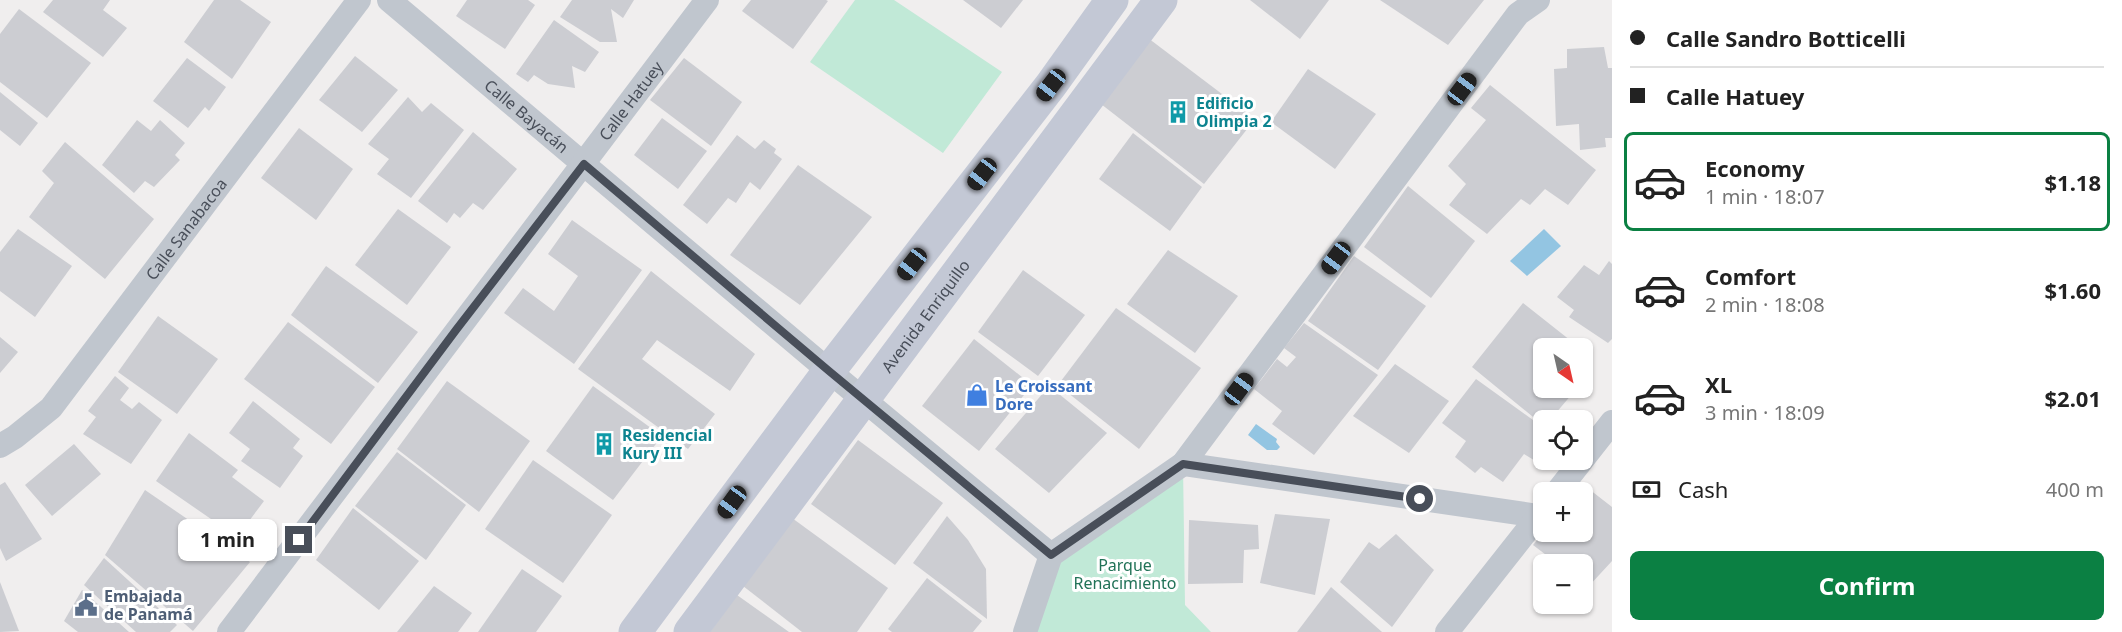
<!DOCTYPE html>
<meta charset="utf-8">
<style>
body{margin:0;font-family:"Noto Sans",sans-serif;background:#f6f6f6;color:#222;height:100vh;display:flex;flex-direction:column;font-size:22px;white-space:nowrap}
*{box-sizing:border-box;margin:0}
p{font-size:20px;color:#767676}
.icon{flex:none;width:33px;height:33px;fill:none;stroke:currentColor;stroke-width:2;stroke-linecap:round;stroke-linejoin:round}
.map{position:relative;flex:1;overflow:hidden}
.sheet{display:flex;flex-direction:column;background:#fff;width:510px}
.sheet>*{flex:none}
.banner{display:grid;align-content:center;height:132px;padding:0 18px;background:#fff}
.needle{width:39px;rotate:146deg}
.tools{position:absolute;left:1533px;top:338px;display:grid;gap:12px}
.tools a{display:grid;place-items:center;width:60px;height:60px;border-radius:9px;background:#fff;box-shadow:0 2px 4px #0004;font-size:30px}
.end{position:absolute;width:27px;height:27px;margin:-14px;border:8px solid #484e59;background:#fff;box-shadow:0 0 0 3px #fff}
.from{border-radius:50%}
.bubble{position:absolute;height:42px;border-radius:9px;background:#fff;box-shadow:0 2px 4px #0004;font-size:20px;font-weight:700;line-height:42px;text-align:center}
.car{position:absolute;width:18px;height:36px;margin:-18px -9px;border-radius:8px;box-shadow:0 0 4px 2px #0007;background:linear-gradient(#222 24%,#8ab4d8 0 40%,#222 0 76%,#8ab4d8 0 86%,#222 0)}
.banner b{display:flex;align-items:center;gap:21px;height:57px;font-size:22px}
.banner b+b{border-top:2px solid #e0e0e0}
.banner i{width:15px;height:15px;background:#222}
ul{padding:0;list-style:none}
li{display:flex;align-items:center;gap:18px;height:99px;margin:0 12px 9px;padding:0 6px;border:3px solid transparent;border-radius:9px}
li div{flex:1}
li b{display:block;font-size:22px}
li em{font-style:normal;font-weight:700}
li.current{border-color:#0b8043}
li>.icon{width:54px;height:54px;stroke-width:1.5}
.pay{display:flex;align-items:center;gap:15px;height:66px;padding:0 18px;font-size:22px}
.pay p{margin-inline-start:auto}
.cta{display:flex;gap:12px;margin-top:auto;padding:12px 18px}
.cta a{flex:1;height:69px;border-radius:9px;background:#0b8043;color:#fff;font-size:24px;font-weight:700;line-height:69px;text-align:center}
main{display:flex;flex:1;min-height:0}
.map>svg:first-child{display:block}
</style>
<main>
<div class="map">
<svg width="1612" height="632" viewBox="0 0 1612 632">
<rect width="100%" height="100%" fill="#f0eeee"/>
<g fill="#c1e9d7">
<path d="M 855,0 L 894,0 L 1002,72 L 943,153 L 810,62 Z"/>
<path d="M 1183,464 L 1185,605 L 1211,632 L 1029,632 L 1051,555 Z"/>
</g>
<g fill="#93c5e2">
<path d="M 1544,229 L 1561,246 L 1527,276 L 1510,261 Z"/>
<path d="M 1256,424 L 1277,439 L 1276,442 L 1280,447 L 1277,450 L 1267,450 L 1248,435 Z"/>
</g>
<g fill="#cccdd2">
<path d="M 53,0 L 110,0 L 103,10 L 127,28 L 103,57 L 43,12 Z"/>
<path d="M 214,0 L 240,0 L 271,22 L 232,79 L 184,42 Z"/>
<path d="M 467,0 L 528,0 L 535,5 L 505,49 L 456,16 Z"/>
<path d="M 572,0 L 634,0 L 623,18 L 611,9 L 617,42 L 600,42 L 560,17 Z"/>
<path d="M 751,0 L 826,0 L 828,1 L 793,49 L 742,11 Z"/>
<path d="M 963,0 L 1023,0 L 1001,28 Z"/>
<path d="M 1250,0 L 1329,0 L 1300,39 Z"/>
<path d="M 1380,0 L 1484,0 L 1448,45 Z"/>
<path d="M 19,9 L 91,63 L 47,118 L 0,82 L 0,34 Z"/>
<path d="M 554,20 L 599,52 L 585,72 L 572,66 L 575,88 L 548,84 L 534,75 L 528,82 L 516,74 Z"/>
<path d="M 1148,38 L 1255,119 L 1204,184 L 1101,104 Z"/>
<path d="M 1604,47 L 1608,68 L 1612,68 L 1612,138 L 1605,138 L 1606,147 L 1580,150 L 1579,124 L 1556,126 L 1554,69 L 1567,68 L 1567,49 Z"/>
<path d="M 355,56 L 398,90 L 362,132 L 319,100 Z"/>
<path d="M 187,58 L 226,87 L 209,111 L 205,107 L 188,128 L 153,101 Z"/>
<path d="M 684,58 L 742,102 L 711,146 L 650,100 Z"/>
<path d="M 1308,69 L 1376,114 L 1335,169 L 1271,122 Z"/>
<path d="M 1490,85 L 1596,170 L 1568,205 L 1545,189 L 1530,205 L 1521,199 L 1487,234 L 1449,205 L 1466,184 L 1448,166 L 1486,120 L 1471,108 Z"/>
<path d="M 0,92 L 38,123 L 20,146 L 0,130 Z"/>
<path d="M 408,97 L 422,112 L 431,103 L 464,130 L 411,198 L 377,174 L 389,159 L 368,144 Z"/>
<path d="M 662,118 L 707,151 L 678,189 L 634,155 Z"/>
<path d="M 137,120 L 151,131 L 160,120 L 185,143 L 175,155 L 180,160 L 154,187 L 145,181 L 134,193 L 102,165 Z"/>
<path d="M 299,128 L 353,169 L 316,220 L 261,178 Z"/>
<path d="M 473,132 L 517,169 L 483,210 L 473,203 L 460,218 L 454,213 L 447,223 L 418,201 Z"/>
<path d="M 1133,133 L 1202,187 L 1170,231 L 1099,179 Z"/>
<path d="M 737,135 L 755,149 L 764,140 L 776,149 L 774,153 L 782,159 L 760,190 L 750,182 L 736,203 L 728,198 L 707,224 L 683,205 Z"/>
<path d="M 65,142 L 154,219 L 105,279 L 29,217 L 54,183 L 42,171 Z"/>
<path d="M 798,165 L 872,217 L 800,305 L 730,255 Z"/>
<path d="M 1408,186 L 1475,241 L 1431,298 L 1364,247 Z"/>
<path d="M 398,209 L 451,247 L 407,305 L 355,265 Z"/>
<path d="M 572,220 L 642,270 L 574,364 L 504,313 L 523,288 L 554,311 L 578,276 L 548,254 Z"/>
<path d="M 18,229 L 72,266 L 35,317 L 0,291 L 0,252 Z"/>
<path d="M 1168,250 L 1238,296 L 1195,353 L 1127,304 Z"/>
<path d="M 1354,256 L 1426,306 L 1378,370 L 1308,321 Z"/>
<path d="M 1609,261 L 1612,264 L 1612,339 L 1608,343 L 1569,317 L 1574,310 L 1557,297 L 1584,265 L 1599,275 Z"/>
<path d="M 326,266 L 418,332 L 378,383 L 291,315 Z"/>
<path d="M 1023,270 L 1085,315 L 1038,376 L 978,332 Z"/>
<path d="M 651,271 L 755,354 L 730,391 L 657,340 L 642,359 L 715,414 L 688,449 L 578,369 Z"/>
<path d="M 1523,303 L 1580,348 L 1544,348 L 1544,387 L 1578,387 L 1550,420 L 1544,420 L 1544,426 L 1472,367 Z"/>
<path d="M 1116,308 L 1201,368 L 1139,449 L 1058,385 Z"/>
<path d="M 158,316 L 218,359 L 177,414 L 118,372 Z"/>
<path d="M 288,322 L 375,387 L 331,444 L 244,379 Z"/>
<path d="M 1304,323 L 1378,375 L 1314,455 L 1272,424 L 1282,411 L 1254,389 L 1277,359 L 1287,367 L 1296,357 L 1284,348 Z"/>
<path d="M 0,337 L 18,352 L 0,373 Z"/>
<path d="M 974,339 L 1032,385 L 979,451 L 922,406 Z"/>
<path d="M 1395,364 L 1449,401 L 1409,453 L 1353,416 Z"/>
<path d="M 115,376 L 129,388 L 120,400 L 132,409 L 139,402 L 162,420 L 131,464 L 83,434 L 96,417 L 88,411 Z"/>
<path d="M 1476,379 L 1544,428 L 1544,454 L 1537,462 L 1524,454 L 1503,482 L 1481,467 L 1475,473 L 1455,457 L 1466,441 L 1442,423 Z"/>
<path d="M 447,381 L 530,441 L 479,512 L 397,449 Z"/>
<path d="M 593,386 L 662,436 L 613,500 L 546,451 Z"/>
<path d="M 1044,392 L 1059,394 L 1107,433 L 1049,493 L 995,449 Z"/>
<path d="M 253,401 L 300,439 L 293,448 L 303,456 L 280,488 L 241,461 L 250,449 L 229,433 Z"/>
<path d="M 189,433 L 238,470 L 232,477 L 264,501 L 237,537 L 156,481 Z"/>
<path d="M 858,440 L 943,503 L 895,565 L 811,504 Z"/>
<path d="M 74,444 L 101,474 L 52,516 L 25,485 Z"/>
<path d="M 397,452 L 466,505 L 426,560 L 355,506 Z"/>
<path d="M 533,460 L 612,515 L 563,583 L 485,529 Z"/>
<path d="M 5,482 L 42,539 L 6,561 L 0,548 L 0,485 Z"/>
<path d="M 1585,486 L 1612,507 L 1612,561 L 1588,587 L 1582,583 L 1582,564 L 1558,564 L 1533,545 L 1545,531 L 1582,531 L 1582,492 L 1580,492 Z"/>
<path d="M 145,490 L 250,562 L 193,631 L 105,555 Z"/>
<path d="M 353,508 L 419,561 L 379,610 L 316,560 Z"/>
<path d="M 1275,514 L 1330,519 L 1315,595 L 1260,583 Z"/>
<path d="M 947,516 L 968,540 L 986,569 L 987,619 L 913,563 Z"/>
<path d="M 792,518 L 888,588 L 857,632 L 802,632 L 743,586 Z"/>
<path d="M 1189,520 L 1258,525 L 1259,549 L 1244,550 L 1243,583 L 1188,584 Z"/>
<path d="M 1396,534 L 1434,570 L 1392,627 L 1340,582 L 1369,542 L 1379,549 Z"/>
<path d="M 104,558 L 177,625 L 170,632 L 136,632 L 84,585 Z"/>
<path d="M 522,569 L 562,596 L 536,632 L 478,632 Z"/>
<path d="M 927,578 L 982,621 L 973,632 L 892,632 L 888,629 Z"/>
<path d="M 0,582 L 19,631 L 0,632 Z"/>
<path d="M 434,586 L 472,613 L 458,632 L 397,632 Z"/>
<path d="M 1331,587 L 1382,632 L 1297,632 Z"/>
<path d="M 82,590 L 129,632 L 78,632 L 64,621 Z"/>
<path d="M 737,595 L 789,632 L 710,632 Z"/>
</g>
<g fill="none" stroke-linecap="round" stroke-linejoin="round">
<g stroke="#c0c6ce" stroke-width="24">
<path id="s1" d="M 389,0 L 829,371 L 1051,555"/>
<path id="s2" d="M 0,446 L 15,437 L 51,408 L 359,0"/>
<path d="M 1183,464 L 1538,516"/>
<path d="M 1557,492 L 1612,422"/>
<path id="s3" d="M 229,632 L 707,0"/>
<path d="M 1025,632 L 1051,555 L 1183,464 L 1518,14 L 1538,0"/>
<path d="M 1447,632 L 1544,509"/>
</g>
<g stroke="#c3c8d5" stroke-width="33">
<path d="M 635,632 L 829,371 L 1051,85 L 1112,0"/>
<path id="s4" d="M 690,632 L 1161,0"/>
</g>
</g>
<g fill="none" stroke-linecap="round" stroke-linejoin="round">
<path stroke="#484e59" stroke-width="8" d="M 299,540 L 456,330 L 584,164 L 829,371 L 1051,555 L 1183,464 L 1420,499"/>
</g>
<defs>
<g id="building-bare" transform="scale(1.8)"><path d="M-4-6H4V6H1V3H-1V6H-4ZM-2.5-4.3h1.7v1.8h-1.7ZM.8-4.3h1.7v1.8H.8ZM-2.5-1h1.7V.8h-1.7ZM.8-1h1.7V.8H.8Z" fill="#0f9aa8" stroke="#fff" stroke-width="2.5" paint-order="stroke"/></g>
<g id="shop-bare" transform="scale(1.8)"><path d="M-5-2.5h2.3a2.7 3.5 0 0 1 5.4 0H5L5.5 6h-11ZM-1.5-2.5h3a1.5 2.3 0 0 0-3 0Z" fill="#3f7fe0" stroke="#fff" stroke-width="2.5" paint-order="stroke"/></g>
<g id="civic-bare" transform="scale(1.8)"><path d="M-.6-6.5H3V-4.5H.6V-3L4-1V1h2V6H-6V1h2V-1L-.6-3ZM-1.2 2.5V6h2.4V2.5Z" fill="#5c6f8a" stroke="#fff" stroke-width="2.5" paint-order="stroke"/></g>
</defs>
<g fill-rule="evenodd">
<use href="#building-bare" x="1178" y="112"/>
<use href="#shop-bare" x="977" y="395"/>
<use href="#building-bare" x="604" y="444"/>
<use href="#civic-bare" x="86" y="605"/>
</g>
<g text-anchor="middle" stroke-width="6" stroke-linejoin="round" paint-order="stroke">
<g font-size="16" fill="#484e59" stroke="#fff">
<text dy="6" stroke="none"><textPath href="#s3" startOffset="666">Calle Hatuey</textPath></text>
<text dy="6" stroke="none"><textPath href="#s1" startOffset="180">Calle Bayacán</textPath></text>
<text dy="6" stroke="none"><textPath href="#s2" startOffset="288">Calle Sanabacoa</textPath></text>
<text dy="6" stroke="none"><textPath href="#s4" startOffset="394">Avenida Enriquillo</textPath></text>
</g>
<g font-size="16" font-weight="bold" fill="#0d838f" stroke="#fff" text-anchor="start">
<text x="1196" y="109">Edificio<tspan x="1196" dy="18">Olimpia 2</tspan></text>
<text x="622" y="441">Residencial<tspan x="622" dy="18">Kury III</tspan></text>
</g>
<g font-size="16" font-weight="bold" fill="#366cbe" stroke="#fff" text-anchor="start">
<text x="995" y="392">Le Croissant<tspan x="995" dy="18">Dore</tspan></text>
</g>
<g font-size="16" fill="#217257" stroke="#fff">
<text x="1125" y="571">Parque<tspan x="1125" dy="18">Renacimiento</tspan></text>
</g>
<g font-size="16" font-weight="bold" fill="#4e5e75" stroke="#fff" text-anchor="start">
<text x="104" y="602">Embajada<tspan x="104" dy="18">de Panamá</tspan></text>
</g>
</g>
</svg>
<div class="tools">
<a><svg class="needle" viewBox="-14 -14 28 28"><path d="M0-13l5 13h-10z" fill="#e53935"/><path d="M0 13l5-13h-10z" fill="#767676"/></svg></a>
<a><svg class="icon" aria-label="locate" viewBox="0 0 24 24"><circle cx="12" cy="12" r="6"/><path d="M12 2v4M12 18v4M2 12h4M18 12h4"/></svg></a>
<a>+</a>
<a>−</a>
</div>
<i class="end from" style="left:1420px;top:499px"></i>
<i class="end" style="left:299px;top:540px"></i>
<div class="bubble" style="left:178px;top:519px;width:99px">1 min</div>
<i class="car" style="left:1051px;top:85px;rotate:218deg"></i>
<i class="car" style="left:1462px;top:89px;rotate:37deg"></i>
<i class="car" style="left:982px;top:174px;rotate:218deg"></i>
<i class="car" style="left:1336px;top:258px;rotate:217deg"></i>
<i class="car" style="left:912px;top:264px;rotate:218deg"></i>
<i class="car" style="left:1239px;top:389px;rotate:37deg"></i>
<i class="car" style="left:732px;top:502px;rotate:216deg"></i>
</div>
<section class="sheet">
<div class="banner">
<b><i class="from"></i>Calle Sandro Botticelli</b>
<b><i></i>Calle Hatuey</b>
</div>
<ul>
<li class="current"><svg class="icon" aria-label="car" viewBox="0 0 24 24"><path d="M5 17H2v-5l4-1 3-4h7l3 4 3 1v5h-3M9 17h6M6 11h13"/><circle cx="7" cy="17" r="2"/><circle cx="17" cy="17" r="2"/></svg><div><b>Economy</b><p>1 min · 18:07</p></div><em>$1.18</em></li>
<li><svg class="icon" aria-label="car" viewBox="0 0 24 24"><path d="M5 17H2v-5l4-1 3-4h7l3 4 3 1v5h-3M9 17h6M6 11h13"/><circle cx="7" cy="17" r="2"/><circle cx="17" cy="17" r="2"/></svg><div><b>Comfort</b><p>2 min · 18:08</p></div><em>$1.60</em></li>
<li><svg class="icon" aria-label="car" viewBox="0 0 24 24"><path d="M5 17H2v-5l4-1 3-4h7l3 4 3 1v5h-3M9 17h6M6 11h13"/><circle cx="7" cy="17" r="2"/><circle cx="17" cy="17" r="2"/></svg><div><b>XL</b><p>3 min · 18:09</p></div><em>$2.01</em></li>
</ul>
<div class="pay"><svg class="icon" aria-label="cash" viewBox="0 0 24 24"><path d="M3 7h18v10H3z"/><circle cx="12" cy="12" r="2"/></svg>Cash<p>400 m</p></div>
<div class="cta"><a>Confirm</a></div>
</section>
</main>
